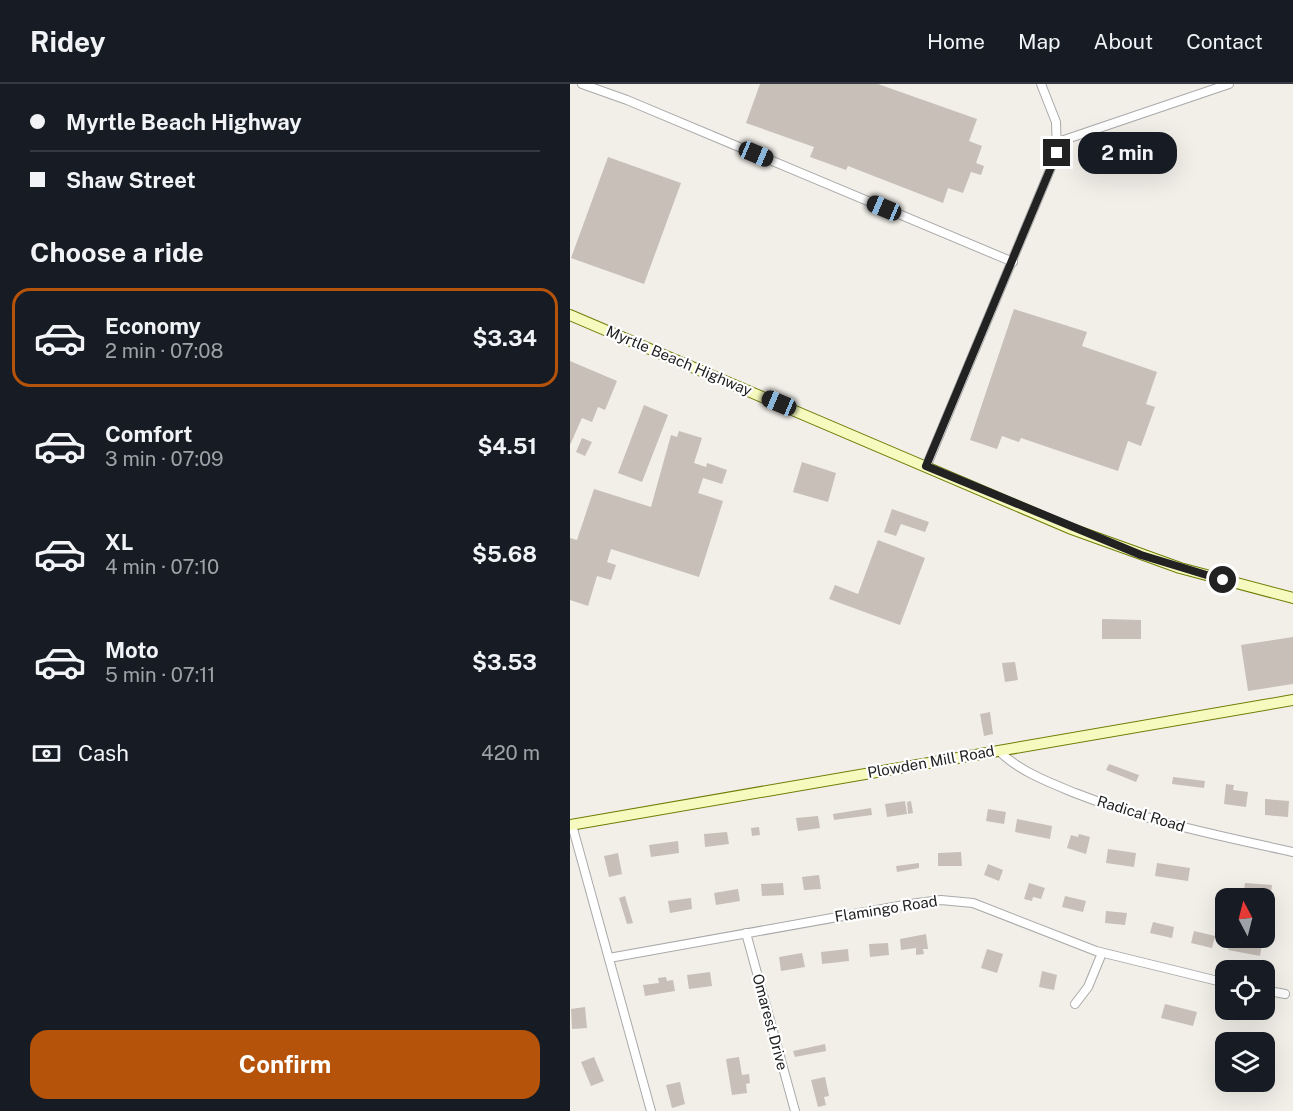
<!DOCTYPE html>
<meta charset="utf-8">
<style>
body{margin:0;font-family:"Public Sans",sans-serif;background:#242831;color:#f1f3f6;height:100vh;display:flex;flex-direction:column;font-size:22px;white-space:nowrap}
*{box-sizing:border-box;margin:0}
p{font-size:20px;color:#9ea1a6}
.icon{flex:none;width:33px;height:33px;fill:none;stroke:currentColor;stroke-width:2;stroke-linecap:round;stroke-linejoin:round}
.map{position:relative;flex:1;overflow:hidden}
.side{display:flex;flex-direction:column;background:#171b24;width:570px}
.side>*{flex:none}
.guide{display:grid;align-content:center;height:132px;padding:0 30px;background:#171b24}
.needle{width:39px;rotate:353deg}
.tools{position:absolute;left:645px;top:804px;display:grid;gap:12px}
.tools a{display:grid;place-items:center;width:60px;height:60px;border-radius:12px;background:#171b24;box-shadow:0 6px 24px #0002;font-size:30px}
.end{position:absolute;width:27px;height:27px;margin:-14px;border:8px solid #222;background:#fff;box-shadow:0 0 0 3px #fff}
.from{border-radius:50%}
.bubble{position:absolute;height:42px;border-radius:18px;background:#171b24;box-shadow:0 6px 24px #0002;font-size:20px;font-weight:700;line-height:42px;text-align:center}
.car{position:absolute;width:18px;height:36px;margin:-18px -9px;border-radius:8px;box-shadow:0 0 4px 2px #0007;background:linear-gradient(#222 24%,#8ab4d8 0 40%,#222 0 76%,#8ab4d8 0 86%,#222 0)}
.guide b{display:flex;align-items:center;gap:21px;height:57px;font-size:22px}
.guide b+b{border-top:2px solid #363941}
.guide i{width:15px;height:15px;background:#f1f3f6}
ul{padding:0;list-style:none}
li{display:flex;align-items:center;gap:18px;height:99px;margin:0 12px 9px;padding:0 18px;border:3px solid transparent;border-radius:18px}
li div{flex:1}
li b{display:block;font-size:22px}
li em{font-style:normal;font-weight:700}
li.on{border-color:#b45309}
li>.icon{width:54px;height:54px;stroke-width:1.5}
h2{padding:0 30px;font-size:27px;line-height:72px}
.pay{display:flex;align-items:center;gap:15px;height:66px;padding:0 30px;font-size:22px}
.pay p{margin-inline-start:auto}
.primary-button{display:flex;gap:12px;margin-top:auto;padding:12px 30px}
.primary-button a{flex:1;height:69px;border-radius:18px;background:#b45309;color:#fff;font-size:24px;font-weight:700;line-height:69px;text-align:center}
header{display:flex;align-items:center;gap:36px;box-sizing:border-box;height:84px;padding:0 30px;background:#171b24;border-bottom:2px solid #363941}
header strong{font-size:28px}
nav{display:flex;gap:33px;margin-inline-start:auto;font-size:21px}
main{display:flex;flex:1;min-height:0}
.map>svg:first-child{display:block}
</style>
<header>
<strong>Ridey</strong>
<nav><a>Home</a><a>Map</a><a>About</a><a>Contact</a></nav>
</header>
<main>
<section class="side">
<div class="guide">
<b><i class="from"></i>Myrtle Beach Highway</b>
<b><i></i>Shaw Street</b>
</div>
<h2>Choose a ride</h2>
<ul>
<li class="on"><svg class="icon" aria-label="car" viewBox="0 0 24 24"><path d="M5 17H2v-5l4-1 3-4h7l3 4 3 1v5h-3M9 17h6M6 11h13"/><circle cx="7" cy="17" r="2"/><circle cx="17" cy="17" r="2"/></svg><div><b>Economy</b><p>2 min · 07:08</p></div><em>$3.34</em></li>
<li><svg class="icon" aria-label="car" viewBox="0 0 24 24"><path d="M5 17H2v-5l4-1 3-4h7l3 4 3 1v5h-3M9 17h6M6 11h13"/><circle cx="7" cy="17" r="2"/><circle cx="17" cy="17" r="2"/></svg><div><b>Comfort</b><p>3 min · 07:09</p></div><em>$4.51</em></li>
<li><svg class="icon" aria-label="car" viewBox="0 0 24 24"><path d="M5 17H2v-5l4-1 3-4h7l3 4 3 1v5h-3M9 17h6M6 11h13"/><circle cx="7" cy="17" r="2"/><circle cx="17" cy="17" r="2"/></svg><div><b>XL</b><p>4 min · 07:10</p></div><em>$5.68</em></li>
<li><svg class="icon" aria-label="car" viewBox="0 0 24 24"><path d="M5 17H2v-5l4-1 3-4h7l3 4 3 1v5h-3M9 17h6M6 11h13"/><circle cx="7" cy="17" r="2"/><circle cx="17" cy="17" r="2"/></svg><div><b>Moto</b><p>5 min · 07:11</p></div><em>$3.53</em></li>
</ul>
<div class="pay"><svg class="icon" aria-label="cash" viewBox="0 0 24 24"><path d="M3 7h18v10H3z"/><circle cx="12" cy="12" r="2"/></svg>Cash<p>420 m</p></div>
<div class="primary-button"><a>Confirm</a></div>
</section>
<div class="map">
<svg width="723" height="1027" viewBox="0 0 723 1027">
<rect width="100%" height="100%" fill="#f2efe9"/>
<g fill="#c7bfb8">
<path d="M 190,0 L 308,0 L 407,35 L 399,57 L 412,62 L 406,79 L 414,82 L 411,91 L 401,88 L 393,109 L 378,104 L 373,119 L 278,82 L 276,86 L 240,73 L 244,63 L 176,39 Z"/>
<path d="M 38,73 L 111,99 L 74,200 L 1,174 Z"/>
<path d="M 444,225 L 517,248 L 512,262 L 587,288 L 576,320 L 585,323 L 571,362 L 558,357 L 548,387 L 451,354 L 449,358 L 432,352 L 427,365 L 400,356 Z"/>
<path d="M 0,277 L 47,297 L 35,326 L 28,323 L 22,338 L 12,334 L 0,361 Z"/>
<path d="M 74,321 L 98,331 L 72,398 L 48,389 Z"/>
<path d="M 109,347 L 132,354 L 124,379 L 136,383 L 137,379 L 157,386 L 152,400 L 133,394 L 128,409 L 153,417 L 129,493 L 41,465 L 37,478 L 46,481 L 41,496 L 27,492 L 18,522 L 0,516 L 0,454 L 7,456 L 24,405 L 81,423 L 101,351 L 107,353 Z"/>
<path d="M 12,354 L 22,358 L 15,372 L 6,368 Z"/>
<path d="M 232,378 L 266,389 L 258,418 L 223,408 Z"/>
<path d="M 322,425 L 359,438 L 355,448 L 331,440 L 326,452 L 314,448 Z"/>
<path d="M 308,456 L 355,474 L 330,541 L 259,515 L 265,501 L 288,510 Z"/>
<path d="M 532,535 L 571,536 L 571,555 L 532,555 Z"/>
<path d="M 723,553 L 723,600 L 678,607 L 671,561 Z"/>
<path d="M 445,578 L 448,596 L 435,598 L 432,579 Z"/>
<path d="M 420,628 L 423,650 L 414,652 L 410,630 Z"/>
<path d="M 539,680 L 569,691 L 566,698 L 536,686 Z"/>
<path d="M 603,693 L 635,697 L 634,704 L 602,700 Z"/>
<path d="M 656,700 L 664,701 L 663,706 L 678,708 L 676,723 L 654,720 Z"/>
<path d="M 695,715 L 719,717 L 718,733 L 695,731 Z"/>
<path d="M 335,717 L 337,730 L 317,733 L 315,720 Z"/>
<path d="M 341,717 L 343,729 L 338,730 L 337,718 Z"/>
<path d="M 301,724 L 302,731 L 264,736 L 263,730 Z"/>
<path d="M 418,725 L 436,728 L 434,740 L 416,737 Z"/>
<path d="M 248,732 L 250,744 L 228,747 L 226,734 Z"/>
<path d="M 447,735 L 482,742 L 480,755 L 445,748 Z"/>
<path d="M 189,743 L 190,751 L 182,752 L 181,744 Z"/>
<path d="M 157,748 L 159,760 L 135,763 L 134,750 Z"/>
<path d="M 509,750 L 520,753 L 516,770 L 497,764 L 501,751 L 508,753 Z"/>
<path d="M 108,757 L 109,769 L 81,773 L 79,761 Z"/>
<path d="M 538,765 L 566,769 L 564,783 L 536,779 Z"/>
<path d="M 391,768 L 392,782 L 368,782 L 368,769 Z"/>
<path d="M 48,769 L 52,790 L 39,793 L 34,772 Z"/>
<path d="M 349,779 L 349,784 L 327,788 L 326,782 Z"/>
<path d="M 587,779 L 620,784 L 618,797 L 585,792 Z"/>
<path d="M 418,780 L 433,786 L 429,797 L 414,791 Z"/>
<path d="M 249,791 L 251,805 L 234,806 L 232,793 Z"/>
<path d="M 213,799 L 214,811 L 192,812 L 191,800 Z"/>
<path d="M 459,799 L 475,804 L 471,815 L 463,813 L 462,817 L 454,815 Z"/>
<path d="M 675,799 L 702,801 L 700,816 L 673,813 Z"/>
<path d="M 168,805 L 170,817 L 146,821 L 144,809 Z"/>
<path d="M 55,812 L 63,839 L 57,840 L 49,814 Z"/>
<path d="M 495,812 L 516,817 L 513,828 L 492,823 Z"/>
<path d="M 121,814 L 122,825 L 100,829 L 98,817 Z"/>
<path d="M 536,827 L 557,829 L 555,841 L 535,839 Z"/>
<path d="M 583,838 L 604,843 L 602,854 L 580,849 Z"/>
<path d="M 624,847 L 645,852 L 642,864 L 621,859 Z"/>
<path d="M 356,850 L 358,865 L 353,865 L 354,870 L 346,871 L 346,864 L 331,866 L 330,855 Z"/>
<path d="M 660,854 L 692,859 L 690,872 L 658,866 Z"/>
<path d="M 318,859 L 319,871 L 300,873 L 299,860 Z"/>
<path d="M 278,865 L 279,877 L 252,880 L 251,868 Z"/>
<path d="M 417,865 L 433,870 L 427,889 L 411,884 Z"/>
<path d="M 232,869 L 235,883 L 211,887 L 209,873 Z"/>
<path d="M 472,887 L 487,891 L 484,906 L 469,903 Z"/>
<path d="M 140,888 L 142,902 L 119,905 L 117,891 Z"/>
<path d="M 96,893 L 97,897 L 103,896 L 105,907 L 75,912 L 73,901 L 89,899 L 88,894 Z"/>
<path d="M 595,920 L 627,928 L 623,942 L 591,934 Z"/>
<path d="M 15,923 L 17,944 L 2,945 L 1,925 Z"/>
<path d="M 255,960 L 256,967 L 225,973 L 223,967 Z"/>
<path d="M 24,973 L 34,997 L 21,1002 L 11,978 Z"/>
<path d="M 169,973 L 172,991 L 179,990 L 180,999 L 176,1000 L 177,1009 L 162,1011 L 156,975 Z"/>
<path d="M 255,993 L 259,1012 L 254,1013 L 256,1021 L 248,1023 L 241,996 Z"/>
<path d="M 110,998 L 115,1020 L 102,1024 L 96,1001 Z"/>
</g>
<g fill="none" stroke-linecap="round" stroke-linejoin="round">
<g stroke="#a9a9a9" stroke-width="10">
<g id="street">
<path d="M 12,0 L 57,16 L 443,178"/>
<path d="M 488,58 L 659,0"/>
<path d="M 356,383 L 487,69 L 486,38 L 471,0"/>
<path d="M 429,667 C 449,687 478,698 505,709 C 576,737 649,752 723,768"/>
<path d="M 2,741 L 81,1027"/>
<path d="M 176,849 L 225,1027"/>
<path d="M 39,874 L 340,820 L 371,816 L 403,819 L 526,867 L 656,899"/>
<path d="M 694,906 L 715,910"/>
<path d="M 505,920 L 518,903 L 532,869"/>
</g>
</g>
<g stroke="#707d05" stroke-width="12">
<g id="secondary">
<path d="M 0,231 L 499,444 L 610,484 L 723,514"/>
<path d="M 0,741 L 723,616"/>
</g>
</g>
<use href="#street" stroke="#fff" stroke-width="8"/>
<use href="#secondary" stroke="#f7fabf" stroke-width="10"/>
</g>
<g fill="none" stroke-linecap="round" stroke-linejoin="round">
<path stroke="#222" stroke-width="8" d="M 487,69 L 356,382 L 571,471 L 653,496"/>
</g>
<g text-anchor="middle" stroke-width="4.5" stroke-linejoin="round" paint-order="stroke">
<g font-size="15" fill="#222" stroke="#fff">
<text transform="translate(109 277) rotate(23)" y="5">Myrtle Beach Highway</text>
<text transform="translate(361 678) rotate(-10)" y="5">Plowden Mill Road</text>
<text transform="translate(571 730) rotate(17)" y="5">Radical Road</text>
<text transform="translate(316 825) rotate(-9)" y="5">Flamingo Road</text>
<text transform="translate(200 938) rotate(75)" y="5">Omarest Drive</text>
</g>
</g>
</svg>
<div class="tools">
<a><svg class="needle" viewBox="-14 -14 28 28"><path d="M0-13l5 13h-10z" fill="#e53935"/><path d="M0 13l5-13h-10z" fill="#9ea1a6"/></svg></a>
<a><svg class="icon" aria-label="locate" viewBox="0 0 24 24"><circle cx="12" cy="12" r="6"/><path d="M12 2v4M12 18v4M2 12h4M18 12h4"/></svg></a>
<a><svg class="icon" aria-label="layers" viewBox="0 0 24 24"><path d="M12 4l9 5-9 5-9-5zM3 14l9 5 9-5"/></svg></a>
</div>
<i class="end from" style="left:653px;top:496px"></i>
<i class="end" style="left:487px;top:69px"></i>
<div class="bubble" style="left:508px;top:48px;width:99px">2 min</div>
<i class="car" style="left:186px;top:70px;rotate:113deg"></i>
<i class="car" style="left:314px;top:124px;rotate:293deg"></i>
<i class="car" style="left:209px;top:319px;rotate:293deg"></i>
</div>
</main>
